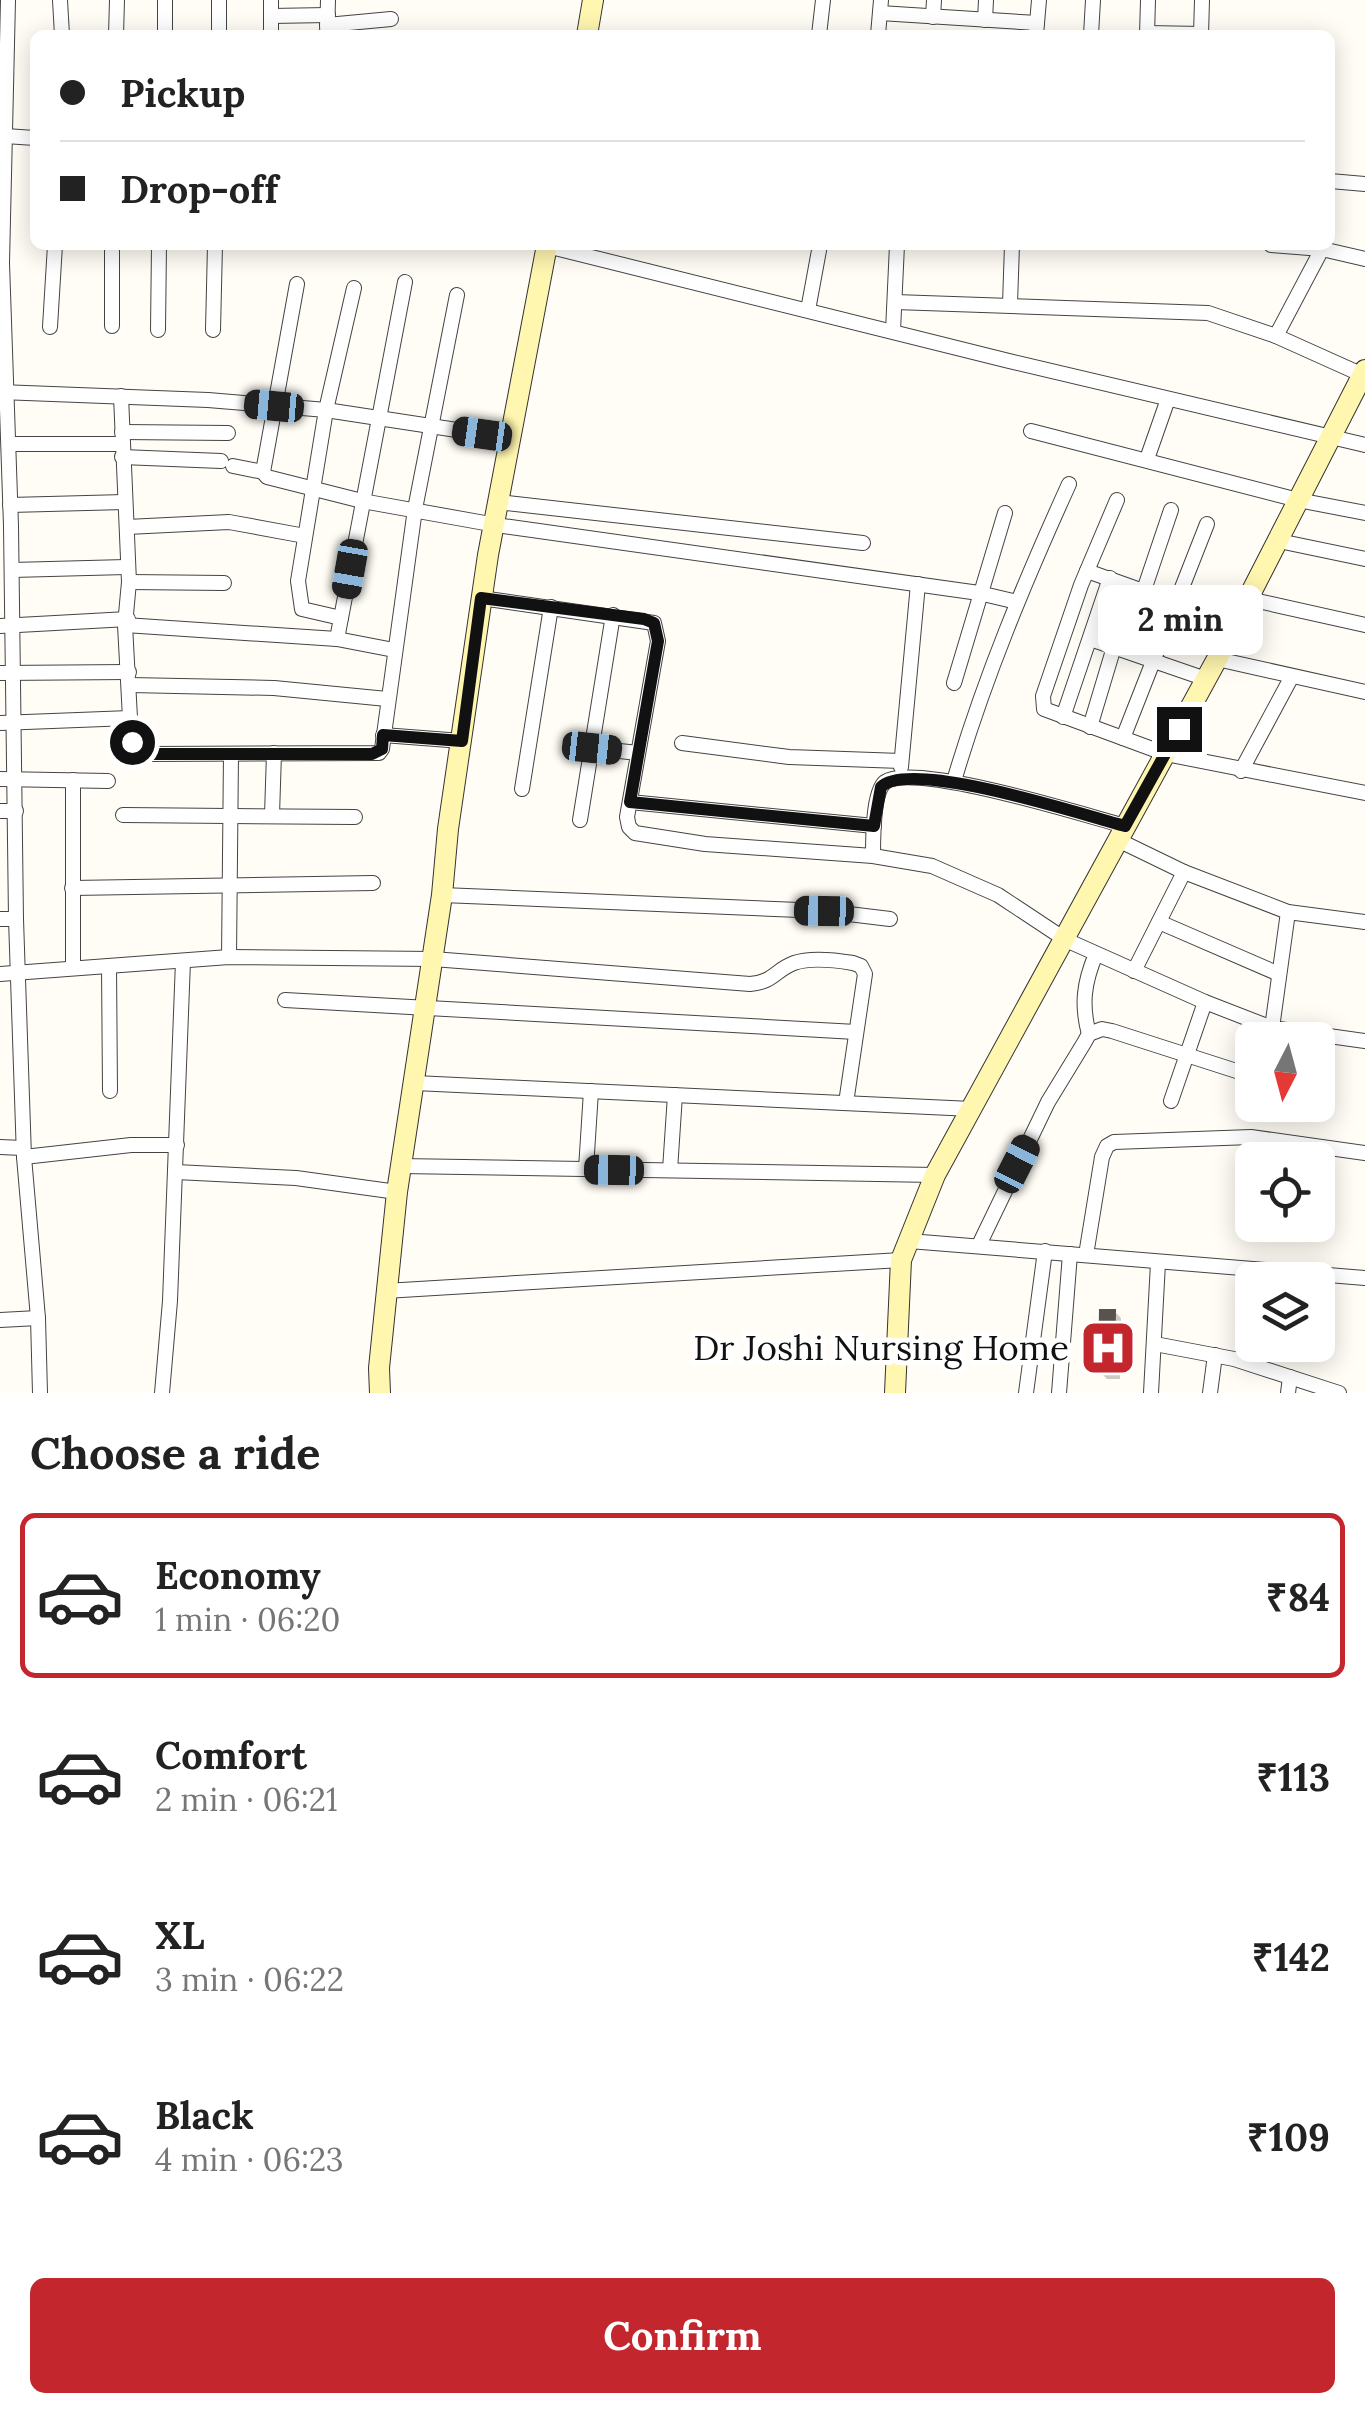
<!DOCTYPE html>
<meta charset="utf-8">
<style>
body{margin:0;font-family:Lora,serif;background:#f6f6f6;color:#222;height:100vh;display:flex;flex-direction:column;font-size:38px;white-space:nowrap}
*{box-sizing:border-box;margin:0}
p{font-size:32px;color:#767676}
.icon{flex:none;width:55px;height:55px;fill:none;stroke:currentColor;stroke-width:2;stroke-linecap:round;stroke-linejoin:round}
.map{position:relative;height:1393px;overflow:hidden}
.drawer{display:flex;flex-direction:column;background:#fff;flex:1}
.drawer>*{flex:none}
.banner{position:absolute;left:30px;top:30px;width:1305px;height:220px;border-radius:15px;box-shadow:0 5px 25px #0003;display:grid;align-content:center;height:220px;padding:0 30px;background:#fff}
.needle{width:65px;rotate:186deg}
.fabs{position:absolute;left:1235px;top:1022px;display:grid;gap:20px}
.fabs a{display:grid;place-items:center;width:100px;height:100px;border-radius:15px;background:#fff;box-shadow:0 5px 25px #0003;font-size:50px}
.end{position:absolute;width:45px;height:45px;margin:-22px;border:12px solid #111;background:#fff;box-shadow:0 0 0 5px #fff}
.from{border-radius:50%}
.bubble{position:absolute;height:70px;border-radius:15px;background:#fff;box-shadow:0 5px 25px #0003;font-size:32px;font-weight:800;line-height:70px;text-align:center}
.car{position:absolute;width:30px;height:60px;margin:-30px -15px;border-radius:12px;box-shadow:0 0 8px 2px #0007;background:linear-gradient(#222 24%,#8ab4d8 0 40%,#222 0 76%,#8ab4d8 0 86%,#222 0)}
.banner b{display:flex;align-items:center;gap:35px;height:95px;font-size:38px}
.banner b+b{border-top:2px solid #e0e0e0}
.banner i{width:25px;height:25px;background:#222}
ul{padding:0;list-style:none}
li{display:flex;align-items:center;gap:30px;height:165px;margin:0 20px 15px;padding:0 10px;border:5px solid transparent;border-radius:15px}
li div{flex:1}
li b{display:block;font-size:38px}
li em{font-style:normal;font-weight:800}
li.selected{border-color:#c4262e}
li>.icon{width:90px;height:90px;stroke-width:1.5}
h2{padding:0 30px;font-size:45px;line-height:120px}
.primary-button{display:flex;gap:20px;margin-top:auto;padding:20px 30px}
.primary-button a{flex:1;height:115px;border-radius:15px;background:#c4262e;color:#fff;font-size:40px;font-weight:800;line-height:115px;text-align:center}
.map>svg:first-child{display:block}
</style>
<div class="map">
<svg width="1365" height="1393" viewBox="0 0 1365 1393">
<rect width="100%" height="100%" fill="#fffdf5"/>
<path fill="#0003" d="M 1115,1312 L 1121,1318 L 1120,1379 L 1107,1379 L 1101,1373 Z"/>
<path fill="#5a524d" d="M 1099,1309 L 1116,1309 L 1115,1374 L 1098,1374 Z"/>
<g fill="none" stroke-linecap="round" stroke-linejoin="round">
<g stroke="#444" stroke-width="16">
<g id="street">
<path d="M 8,0 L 2,263 L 11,526 L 16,919 L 24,1157 L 38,1318 L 40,1393"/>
<path d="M 60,0 L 62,35"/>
<path d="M 880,13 L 1037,23"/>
<path d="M 271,16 L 328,15"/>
<path d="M 933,17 L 934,0"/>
<path d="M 985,20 L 986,0"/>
<path d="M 327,25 L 391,19"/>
<path d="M 1147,33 L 1201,34"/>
<path d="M 116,35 L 117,0"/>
<path d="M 165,35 L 165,0"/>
<path d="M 219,35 L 219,0"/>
<path d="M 271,35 L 271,0"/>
<path d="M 327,35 L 328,0"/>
<path d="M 819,35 L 823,0"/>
<path d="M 878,35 L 881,0"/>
<path d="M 1036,35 L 1039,0"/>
<path d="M 1091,35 L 1093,0"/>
<path d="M 1147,35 L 1148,0"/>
<path d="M 1201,35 L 1202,0"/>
<path d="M 5,136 L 35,138"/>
<path d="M 1330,181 L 1365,184"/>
<path d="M 1271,245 L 1322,249 L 1365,259"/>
<path d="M 547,246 L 1009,361 L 1365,445"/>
<path d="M 297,284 L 263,472 L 267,477 L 362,501 L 496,525 L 979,593 L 1017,602"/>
<path d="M 895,302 L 1208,313 L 1276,336 L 1365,376"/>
<path d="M 1010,304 L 1012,245"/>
<path d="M 808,310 L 820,245"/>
<path d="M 112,326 L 112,245"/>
<path d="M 50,327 L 55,245"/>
<path d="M 158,330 L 159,245"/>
<path d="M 213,330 L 215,245"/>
<path d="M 893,331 L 897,245"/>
<path d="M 1276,336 L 1322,249"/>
<path d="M 0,392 L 208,400 L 326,410 L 509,438"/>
<path d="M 121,396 L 129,582 L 125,625 L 130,718 L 132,742 L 138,750 L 149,754 L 379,753 L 382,749 L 415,509 L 457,295"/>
<path d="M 1031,431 L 1298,500 L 1365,513"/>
<path d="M 122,432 L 228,433"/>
<path d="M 9,444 L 122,444"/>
<path d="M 122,457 L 221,461"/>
<path d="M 1147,459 L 1168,399"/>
<path d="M 233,466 L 263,472"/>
<path d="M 1117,500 L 1081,585 L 1043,696 L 1044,709 L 1166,754 L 1365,793"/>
<path d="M 498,502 L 863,543"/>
<path d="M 10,505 L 125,502"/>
<path d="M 127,527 L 229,522 L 305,536"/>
<path d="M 1279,541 L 1365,559"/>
<path d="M 12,570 L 126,567"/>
<path d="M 1087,571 L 1236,624"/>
<path d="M 129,582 L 224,583"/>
<path d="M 1144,590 L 1171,510"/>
<path d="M 481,598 L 654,623 L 658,641 L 627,817 L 629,827 L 635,833 L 705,844 L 873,856 L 932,866 L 998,895 L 1066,940 L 1205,1002 L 1272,1028 L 1365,1041"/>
<path d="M 1249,599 L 1365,625"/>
<path d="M 341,618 L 302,609 L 298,581 L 326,410 L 354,288"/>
<path d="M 125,625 L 337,639 L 394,650"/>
<path d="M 0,626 L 128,619"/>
<path d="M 337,639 L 405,282"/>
<path d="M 1090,639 L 1206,679"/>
<path d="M 1217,659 L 1365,692"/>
<path d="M 0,673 L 129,672"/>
<path d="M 954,683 L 1005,513"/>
<path d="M 130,685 L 274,688 L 387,699"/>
<path d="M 1063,717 L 1110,578"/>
<path d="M 0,723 L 130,718"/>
<path d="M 1090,727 L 1114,647"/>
<path d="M 383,735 L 462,741"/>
<path d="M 1123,738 L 1207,524"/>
<path d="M 682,743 L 789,757 L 901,761"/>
<path d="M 592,748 L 638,753"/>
<path d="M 901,767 L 918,584"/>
<path d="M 1241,771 L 1291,678"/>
<path d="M 0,779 L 108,781"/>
<path d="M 73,780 L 73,968"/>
<path d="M 954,781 C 984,679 1025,581 1069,484"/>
<path d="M 522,789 L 551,607"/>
<path d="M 630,802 L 874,826"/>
<path d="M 0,811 L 16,811"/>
<path d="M 123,815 L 355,817"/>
<path d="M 272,815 L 274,753"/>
<path d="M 580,820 L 613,615"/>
<path d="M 1118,840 L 1184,872 L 1288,912 L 1365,922"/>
<path d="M 873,856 C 873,840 873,792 885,782 C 913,761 1087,816 1125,826"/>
<path d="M 72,888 L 373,883"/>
<path d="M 442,895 L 824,911 L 890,919"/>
<path d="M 0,919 L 16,919"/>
<path d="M 1159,922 L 1279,974"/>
<path d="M 229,957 L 231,754"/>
<path d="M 109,966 L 110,1091"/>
<path d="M 1134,971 L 1184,872"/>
<path d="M 0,974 L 229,957 L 433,959 L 750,984 C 774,982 775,970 794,963 C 811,957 835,960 853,963 L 861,966 L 865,974 L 846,1103"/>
<path d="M 285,1000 L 856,1032"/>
<path d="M 1272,1028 L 1288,912"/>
<path d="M 1089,1034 C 1081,1005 1084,982 1096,954"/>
<path d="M 415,1083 L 972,1109"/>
<path d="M 1171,1101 L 1205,1002"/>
<path d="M 0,1147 L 23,1148"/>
<path d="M 24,1157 L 131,1145 L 177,1145"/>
<path d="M 401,1166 L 935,1175"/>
<path d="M 586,1169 L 591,1091"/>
<path d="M 670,1170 L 675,1095"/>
<path d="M 176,1172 L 296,1178 L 397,1192"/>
<path d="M 909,1241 L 1365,1278"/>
<path d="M 979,1245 L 1048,1102 L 1084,1043 L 1089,1034 L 1102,1029 L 1112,1031 L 1252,1076"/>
<path d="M 1086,1255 L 1102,1157 L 1107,1146 L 1114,1142 L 1251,1137 L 1365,1153"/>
<path d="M 385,1291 L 901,1260"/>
<path d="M 0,1320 L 38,1318"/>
<path d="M 1155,1344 L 1234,1359 L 1339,1393"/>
<path d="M 162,1393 L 170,1301 L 183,961"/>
<path d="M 1026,1393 L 1045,1251"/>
<path d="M 1059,1393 L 1070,1254"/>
<path d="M 1151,1393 L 1158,1263"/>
<path d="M 1210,1393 L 1215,1355"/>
<path d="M 1288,1393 L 1290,1377"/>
</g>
</g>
<g stroke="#333" stroke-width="22">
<g id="secondary">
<path d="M 587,35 L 593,0"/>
<path d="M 380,1393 L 379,1368 L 397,1192 L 442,895 L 448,829 L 488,555 L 547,245"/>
<path d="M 895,1393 L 901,1260 L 935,1175 L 1217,659 L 1365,370"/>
</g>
</g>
<use href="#street" stroke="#fff" stroke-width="14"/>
<use href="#secondary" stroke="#fff6b0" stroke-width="20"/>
</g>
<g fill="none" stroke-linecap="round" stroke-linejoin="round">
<path stroke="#111" stroke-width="12" d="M 132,742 L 138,750 L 150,754 L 372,754 L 382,749 L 383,735 L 462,741 L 481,598 L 644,619 L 654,623 L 658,641 L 630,802 L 874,826 L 881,787 C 910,758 1083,815 1125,826 L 1179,729"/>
</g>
<defs>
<g id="hospital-square" transform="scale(2.875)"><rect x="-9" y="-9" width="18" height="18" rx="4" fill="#c4262e" stroke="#fff"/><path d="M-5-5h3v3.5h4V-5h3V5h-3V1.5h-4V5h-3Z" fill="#fff"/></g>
</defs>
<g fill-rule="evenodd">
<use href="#hospital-square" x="1108" y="1348"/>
</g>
<g text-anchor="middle" stroke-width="10" stroke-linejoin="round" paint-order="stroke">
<g font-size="35" fill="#111" stroke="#fff" text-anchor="end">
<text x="1069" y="1360">Dr Joshi Nursing Home</text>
</g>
</g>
</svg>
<div class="fabs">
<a><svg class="needle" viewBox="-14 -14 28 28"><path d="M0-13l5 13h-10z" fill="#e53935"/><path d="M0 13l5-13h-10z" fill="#767676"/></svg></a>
<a><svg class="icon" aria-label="locate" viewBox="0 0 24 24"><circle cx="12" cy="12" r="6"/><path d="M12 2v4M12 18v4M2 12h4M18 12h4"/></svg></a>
<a><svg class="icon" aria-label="layers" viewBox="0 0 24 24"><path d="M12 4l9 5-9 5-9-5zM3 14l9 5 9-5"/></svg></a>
</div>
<i class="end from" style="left:132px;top:742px"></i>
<i class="end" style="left:1179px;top:729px"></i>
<div class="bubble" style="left:1098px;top:585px;width:165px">2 min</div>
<i class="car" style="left:274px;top:406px;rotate:275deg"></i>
<i class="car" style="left:482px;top:434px;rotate:278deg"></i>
<i class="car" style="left:350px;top:569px;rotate:190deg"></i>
<i class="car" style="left:592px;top:748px;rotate:96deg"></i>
<i class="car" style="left:824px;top:911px;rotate:271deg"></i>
<i class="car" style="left:1017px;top:1164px;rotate:27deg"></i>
<i class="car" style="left:614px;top:1170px;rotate:271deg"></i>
<div class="banner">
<b><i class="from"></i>Pickup</b>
<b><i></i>Drop-off</b>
</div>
</div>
<section class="drawer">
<h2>Choose a ride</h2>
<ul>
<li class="selected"><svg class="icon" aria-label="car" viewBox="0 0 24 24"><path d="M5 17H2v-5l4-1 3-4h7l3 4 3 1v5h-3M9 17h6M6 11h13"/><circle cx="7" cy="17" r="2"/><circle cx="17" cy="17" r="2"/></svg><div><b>Economy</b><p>1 min · 06:20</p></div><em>₹84</em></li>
<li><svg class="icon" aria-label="car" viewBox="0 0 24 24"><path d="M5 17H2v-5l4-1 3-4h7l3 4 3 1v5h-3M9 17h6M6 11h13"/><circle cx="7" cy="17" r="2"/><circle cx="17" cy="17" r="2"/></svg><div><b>Comfort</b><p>2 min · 06:21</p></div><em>₹113</em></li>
<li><svg class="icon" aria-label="car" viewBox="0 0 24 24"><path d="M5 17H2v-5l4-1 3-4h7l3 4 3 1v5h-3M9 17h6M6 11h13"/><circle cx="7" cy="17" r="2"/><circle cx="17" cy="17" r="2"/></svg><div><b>XL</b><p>3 min · 06:22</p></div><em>₹142</em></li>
<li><svg class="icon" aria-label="car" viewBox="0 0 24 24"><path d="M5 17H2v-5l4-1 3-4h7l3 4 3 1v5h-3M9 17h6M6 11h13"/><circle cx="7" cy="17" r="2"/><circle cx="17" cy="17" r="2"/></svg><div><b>Black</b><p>4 min · 06:23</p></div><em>₹109</em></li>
</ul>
<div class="primary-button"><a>Confirm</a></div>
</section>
